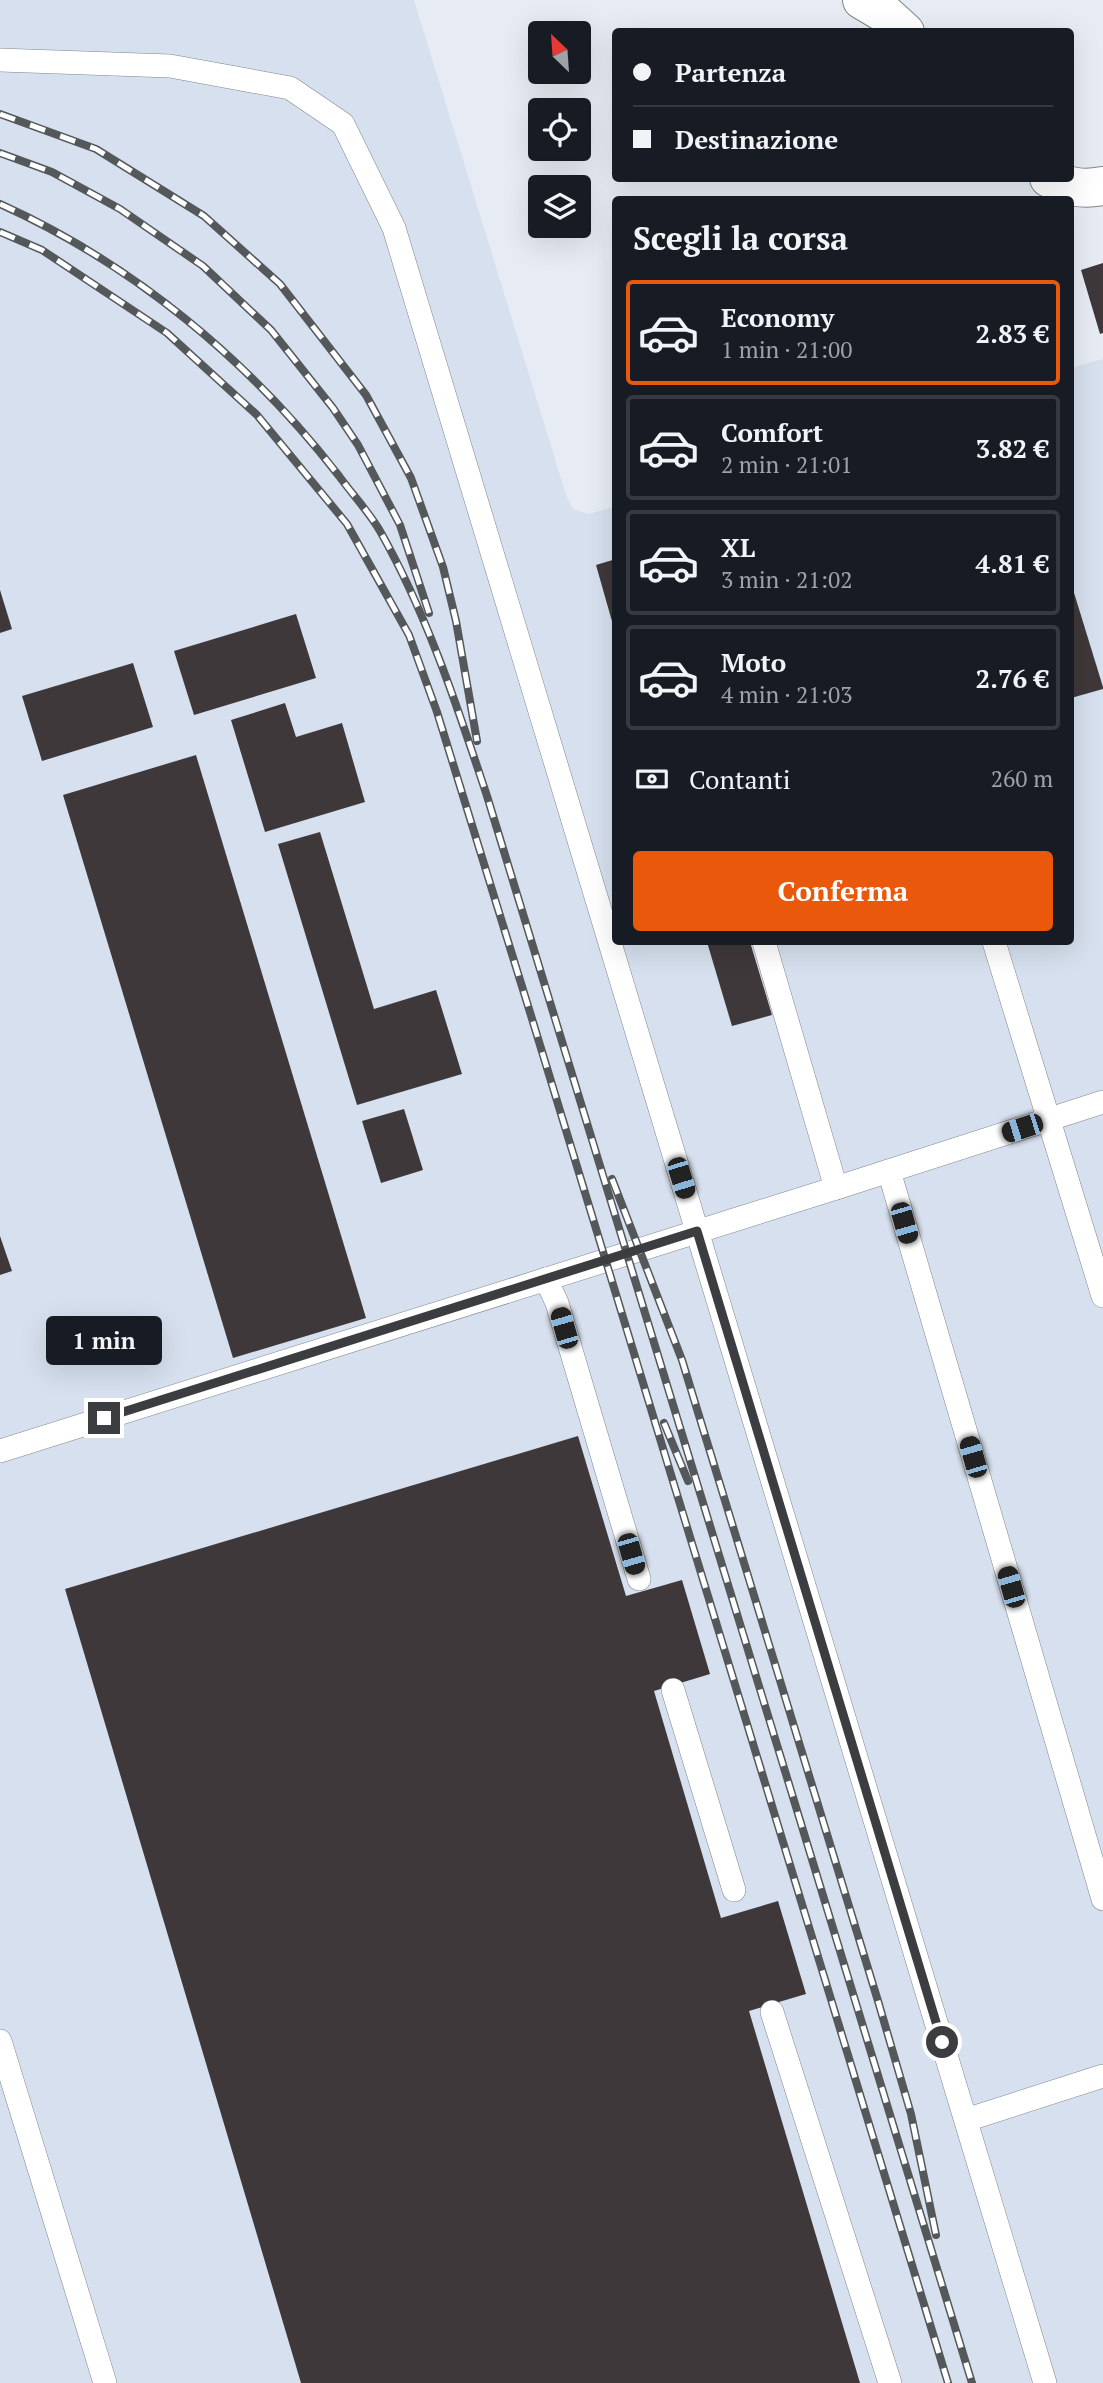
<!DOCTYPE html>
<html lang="it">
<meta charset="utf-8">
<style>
body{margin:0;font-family:"PT Serif",serif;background:#242831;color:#f1f3f6;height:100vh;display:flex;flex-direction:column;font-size:26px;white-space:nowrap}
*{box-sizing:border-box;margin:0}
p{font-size:23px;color:#9ea1a6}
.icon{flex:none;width:38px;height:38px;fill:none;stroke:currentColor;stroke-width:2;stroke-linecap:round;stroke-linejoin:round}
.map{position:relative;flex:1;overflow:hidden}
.details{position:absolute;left:612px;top:196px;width:462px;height:749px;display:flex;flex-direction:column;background:#171b24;border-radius:7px;box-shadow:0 7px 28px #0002}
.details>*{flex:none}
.hud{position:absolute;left:612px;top:28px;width:462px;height:154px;border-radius:7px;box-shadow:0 7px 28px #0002;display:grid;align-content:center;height:154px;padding:0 21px;background:#171b24}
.needle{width:46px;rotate:335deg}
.fabs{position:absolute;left:528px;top:21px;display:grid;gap:14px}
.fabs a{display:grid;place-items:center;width:63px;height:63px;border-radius:7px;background:#171b24;box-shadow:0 7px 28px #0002;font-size:35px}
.end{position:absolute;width:32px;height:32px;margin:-16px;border:9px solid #3b3d40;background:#fff;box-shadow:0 0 0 4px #fff}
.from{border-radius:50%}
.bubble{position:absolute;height:49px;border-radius:7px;background:#171b24;box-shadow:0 7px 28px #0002;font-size:23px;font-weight:600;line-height:49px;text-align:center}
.car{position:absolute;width:21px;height:42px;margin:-21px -10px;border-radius:9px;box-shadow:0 0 5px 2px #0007;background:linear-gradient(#222 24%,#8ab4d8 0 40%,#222 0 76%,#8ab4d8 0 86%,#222 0)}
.hud b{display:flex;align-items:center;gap:24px;height:66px;font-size:26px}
.hud b+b{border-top:2px solid #363941}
.hud i{width:18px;height:18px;background:#f1f3f6}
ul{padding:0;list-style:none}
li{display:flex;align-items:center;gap:21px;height:105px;margin:0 14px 10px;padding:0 7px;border:4px solid #363941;border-radius:7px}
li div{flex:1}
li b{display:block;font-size:26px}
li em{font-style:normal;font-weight:600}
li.active{border-color:#ea580c}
li>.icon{width:63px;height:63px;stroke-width:1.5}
h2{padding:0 21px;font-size:32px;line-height:84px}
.pay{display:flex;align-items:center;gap:18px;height:77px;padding:0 21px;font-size:26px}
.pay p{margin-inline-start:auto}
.primary-button{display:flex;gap:14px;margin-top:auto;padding:14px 21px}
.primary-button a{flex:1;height:80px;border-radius:7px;background:#ea580c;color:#fff;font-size:28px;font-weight:600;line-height:80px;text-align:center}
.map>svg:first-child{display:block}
</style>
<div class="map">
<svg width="1103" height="2383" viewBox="0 0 1103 2383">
<rect width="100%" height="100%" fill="#e7ecf4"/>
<path fill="#d6e0ee" d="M 0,0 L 414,0 L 566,495 L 573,509 L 589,514 L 616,506 L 616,942 L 1071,942 L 1071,368 L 1103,359 L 1103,2383 L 0,2383 Z"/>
<g fill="#3f383a">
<path d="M 1103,263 L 1103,333 L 1100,334 L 1081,270 Z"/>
<path d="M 616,559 L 616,632 L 615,632 L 596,565 Z"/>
<path d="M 1071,583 L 1103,687 L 1103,689 L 1071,698 Z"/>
<path d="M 0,590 L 12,629 L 0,633 Z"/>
<path d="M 296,614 L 316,678 L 194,715 L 174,651 Z"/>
<path d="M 133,663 L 153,727 L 42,761 L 22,696 Z"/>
<path d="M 285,703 L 296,737 L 342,723 L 365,802 L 265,832 L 231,720 Z"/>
<path d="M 196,755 L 366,1318 L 233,1358 L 63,795 Z"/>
<path d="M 320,832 L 374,1009 L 436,990 L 462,1074 L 357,1105 L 278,844 Z"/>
<path d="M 707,942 L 750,942 L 772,1015 L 732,1026 Z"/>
<path d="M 404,1109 L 423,1170 L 381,1183 L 362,1121 Z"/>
<path d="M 0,1236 L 12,1271 L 0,1275 Z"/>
<path d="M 578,1436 L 626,1596 L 682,1580 L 710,1674 L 654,1691 L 721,1918 L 778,1901 L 806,1994 L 749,2011 L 860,2383 L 301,2383 L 65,1589 Z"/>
</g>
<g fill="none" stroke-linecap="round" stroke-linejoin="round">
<g stroke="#80858c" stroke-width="24">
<g id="service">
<path d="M 0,60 L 170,66 L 290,88 L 343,124 L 394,228 L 1045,2383"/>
<path d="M 764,942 L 836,1188 L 1103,1102"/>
<path d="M 994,942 L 1103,1296"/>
<path d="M 889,1171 L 1103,1899"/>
<path d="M 546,1279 L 557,1303 L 639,1579"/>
<path d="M 0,1451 L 836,1188"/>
<path d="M 673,1690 L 734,1890"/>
<path d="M 772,2012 L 890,2383"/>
<path d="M 0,2041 L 105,2383"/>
<path d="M 966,2120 L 1103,2076"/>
</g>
</g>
<g stroke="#80858c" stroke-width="40">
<g id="minor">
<path d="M 862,0 L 884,13 L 905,32"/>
<path d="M 1049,178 C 1068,187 1082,190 1103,186"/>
</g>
</g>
<use href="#service" stroke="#fff" stroke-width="23"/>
<use href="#minor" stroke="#fff" stroke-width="38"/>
<g stroke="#55585b" stroke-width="8">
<g id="rail">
<path d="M 0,114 L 96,149 L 204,216 L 280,284 L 366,395 L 411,478 L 443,567 L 456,621 L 477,741"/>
<path d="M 0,153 L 52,172 L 120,209 L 203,266 L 271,330 L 333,408 L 358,445 L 400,525 L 429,613"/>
<path d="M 0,204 C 133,264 250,361 339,476 C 352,494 369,512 380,531 C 427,614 457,706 487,796 L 972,2383"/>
<path d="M 0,232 L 42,250 L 167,333 L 257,415 L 347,524 L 409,635 L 437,712 L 529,1009 L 948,2383"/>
<path d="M 612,1179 L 682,1360 L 878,2001 L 911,2114 L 936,2235"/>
<path d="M 664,1423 L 688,1481"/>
</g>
</g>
<use href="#rail" stroke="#fff" stroke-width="5" stroke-dasharray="16" stroke-linecap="butt"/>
</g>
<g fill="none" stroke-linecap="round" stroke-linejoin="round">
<path stroke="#3b3d40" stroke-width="9" d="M 104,1418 L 697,1231 L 942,2042"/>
</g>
</svg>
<div class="fabs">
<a><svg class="needle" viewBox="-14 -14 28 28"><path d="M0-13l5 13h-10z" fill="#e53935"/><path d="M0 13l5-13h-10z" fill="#9ea1a6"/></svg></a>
<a><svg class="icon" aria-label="locate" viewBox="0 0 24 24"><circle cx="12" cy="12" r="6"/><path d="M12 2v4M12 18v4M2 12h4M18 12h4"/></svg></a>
<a><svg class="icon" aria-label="layers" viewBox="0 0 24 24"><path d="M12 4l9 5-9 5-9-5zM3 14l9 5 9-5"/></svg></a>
</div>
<i class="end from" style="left:942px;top:2042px"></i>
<i class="end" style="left:104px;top:1418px"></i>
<div class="bubble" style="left:46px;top:1316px;width:116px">1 min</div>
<i class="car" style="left:1022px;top:1128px;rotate:252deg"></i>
<i class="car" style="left:681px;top:1178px;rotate:163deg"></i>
<i class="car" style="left:904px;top:1223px;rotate:164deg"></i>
<i class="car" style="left:564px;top:1328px;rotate:344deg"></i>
<i class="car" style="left:973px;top:1457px;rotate:344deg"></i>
<i class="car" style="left:631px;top:1554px;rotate:164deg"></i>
<i class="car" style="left:1011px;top:1587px;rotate:344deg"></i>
<div class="hud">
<b><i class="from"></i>Partenza</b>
<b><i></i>Destinazione</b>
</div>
<section class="details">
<h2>Scegli la corsa</h2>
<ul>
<li class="active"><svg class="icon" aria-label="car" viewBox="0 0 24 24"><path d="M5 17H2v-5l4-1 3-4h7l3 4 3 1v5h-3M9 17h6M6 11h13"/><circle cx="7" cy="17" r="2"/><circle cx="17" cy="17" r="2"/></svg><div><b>Economy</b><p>1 min · 21:00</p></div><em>2.83 €</em></li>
<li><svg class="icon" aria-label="car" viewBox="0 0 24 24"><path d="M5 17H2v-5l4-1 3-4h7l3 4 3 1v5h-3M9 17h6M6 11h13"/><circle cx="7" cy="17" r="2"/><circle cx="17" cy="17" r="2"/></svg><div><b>Comfort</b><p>2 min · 21:01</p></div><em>3.82 €</em></li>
<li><svg class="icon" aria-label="car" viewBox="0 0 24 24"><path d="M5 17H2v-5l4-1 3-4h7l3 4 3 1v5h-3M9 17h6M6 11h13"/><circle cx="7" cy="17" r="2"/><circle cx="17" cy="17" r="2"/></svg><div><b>XL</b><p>3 min · 21:02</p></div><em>4.81 €</em></li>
<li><svg class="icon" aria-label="car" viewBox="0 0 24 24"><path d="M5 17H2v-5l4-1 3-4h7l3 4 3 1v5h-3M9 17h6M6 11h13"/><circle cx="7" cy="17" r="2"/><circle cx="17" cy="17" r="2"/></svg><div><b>Moto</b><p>4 min · 21:03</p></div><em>2.76 €</em></li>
</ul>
<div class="pay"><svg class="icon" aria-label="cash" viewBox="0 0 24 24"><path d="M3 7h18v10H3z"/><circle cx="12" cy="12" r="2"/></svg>Contanti<p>260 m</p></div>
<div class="primary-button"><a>Conferma</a></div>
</section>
</div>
